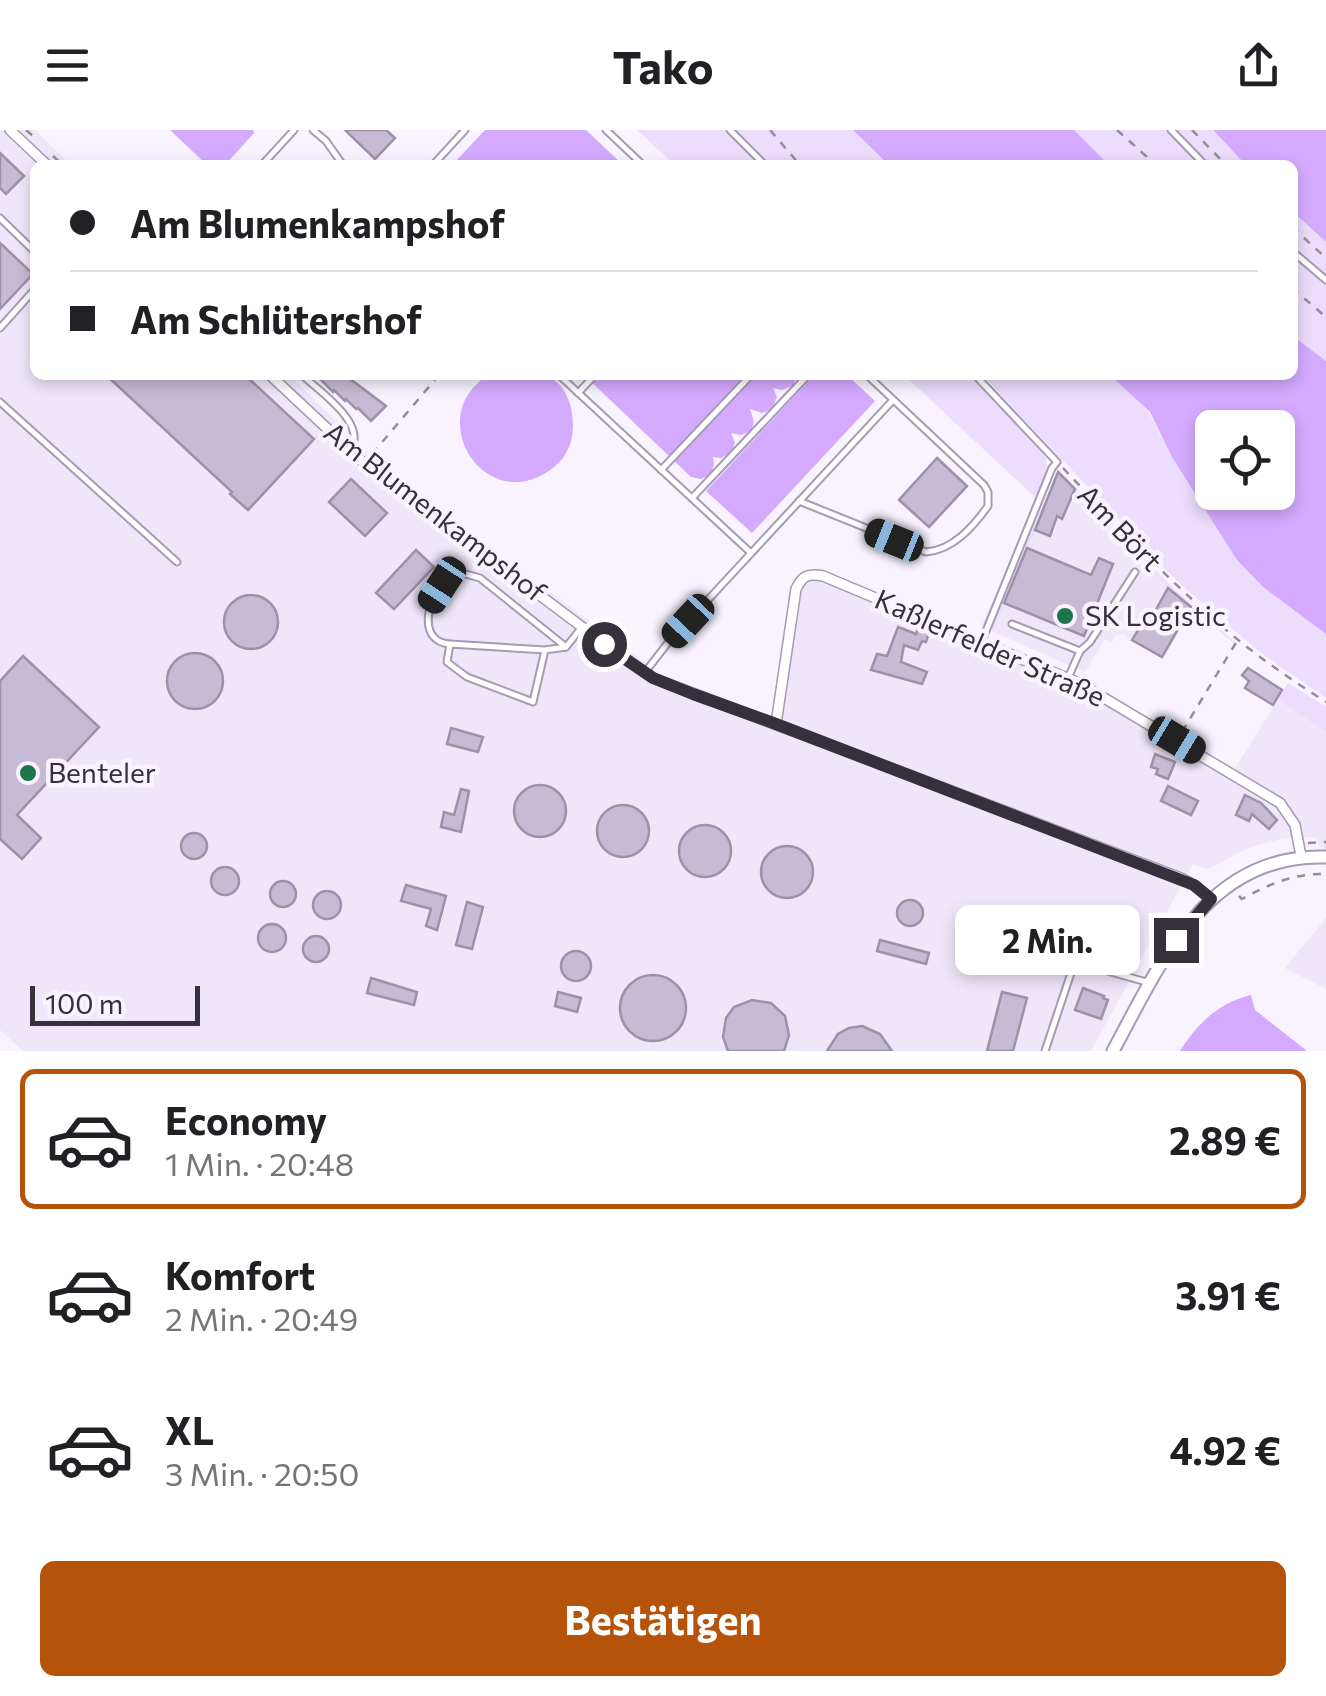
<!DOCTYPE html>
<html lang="de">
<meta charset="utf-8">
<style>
body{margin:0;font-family:Commissioner,sans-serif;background:#f6f6f6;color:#202124;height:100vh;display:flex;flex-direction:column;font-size:38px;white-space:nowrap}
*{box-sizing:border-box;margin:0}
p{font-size:32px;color:#757577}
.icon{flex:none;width:55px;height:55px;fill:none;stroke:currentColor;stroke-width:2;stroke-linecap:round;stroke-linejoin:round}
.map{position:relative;height:921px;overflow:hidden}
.side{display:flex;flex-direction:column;background:#fff;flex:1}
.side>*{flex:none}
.banner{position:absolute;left:30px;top:30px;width:1268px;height:220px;border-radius:15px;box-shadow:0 5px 15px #0003;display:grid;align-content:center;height:220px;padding:0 40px;background:#fff}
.tools{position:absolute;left:1195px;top:280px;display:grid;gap:20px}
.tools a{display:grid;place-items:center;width:100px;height:100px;border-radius:15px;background:#fff;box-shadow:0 5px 15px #0003;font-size:50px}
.scale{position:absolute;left:30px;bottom:25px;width:170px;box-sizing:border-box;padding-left:10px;border:5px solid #35303a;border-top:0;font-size:28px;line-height:35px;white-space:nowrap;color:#35303a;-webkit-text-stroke:8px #f8f3fe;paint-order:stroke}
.end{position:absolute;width:45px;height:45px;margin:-22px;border:12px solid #35303a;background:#fff;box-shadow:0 0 0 5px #fff}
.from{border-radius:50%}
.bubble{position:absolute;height:70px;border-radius:15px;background:#fff;box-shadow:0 5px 15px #0003;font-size:32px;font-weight:700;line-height:70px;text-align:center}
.car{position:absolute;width:30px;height:60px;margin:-30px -15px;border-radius:12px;box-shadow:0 0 8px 2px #0007;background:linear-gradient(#222 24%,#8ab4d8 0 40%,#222 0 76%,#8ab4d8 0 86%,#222 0)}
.banner b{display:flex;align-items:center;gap:35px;height:95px;font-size:38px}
.banner b+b{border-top:2px solid #e0e0e0}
.banner i{width:25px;height:25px;background:#202124}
ul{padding:18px 0 0;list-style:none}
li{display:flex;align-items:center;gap:30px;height:140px;margin:0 20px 15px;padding:0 20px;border:5px solid transparent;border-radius:15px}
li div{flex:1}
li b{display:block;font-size:38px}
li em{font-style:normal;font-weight:700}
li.selected{border-color:#b45309}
li>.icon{width:90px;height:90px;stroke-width:1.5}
.action{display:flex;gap:20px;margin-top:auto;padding:20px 40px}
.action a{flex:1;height:115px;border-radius:15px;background:#b45309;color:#fff;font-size:40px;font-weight:700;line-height:115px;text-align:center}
header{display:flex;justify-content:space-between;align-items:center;height:130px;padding:0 40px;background:#fff;font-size:45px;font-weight:700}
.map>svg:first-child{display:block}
</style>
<header><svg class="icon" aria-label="menu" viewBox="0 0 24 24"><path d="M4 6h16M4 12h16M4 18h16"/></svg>Tako<svg class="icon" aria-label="share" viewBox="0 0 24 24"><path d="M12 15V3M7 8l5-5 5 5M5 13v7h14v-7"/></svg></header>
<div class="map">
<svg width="1326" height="921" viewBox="0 0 1326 921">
<rect width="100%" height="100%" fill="#f8f3fe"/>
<g fill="#efe6fa">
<path d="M 0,0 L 35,0 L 71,35 L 35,35 L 35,245 L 289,245 L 388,341 L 679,558 L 775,594 L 796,459 L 812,444 L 1079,553 L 1232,643 L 1278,570 L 1326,602 L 1326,725 L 1315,707 L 1284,708 L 1248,718 L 1208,739 L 1193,734 L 1091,921 L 23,921 L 0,900 Z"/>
<path d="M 1058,342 L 1098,382 L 1168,458 L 1179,497 L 1149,481 L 1132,510 L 1123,504 L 1116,506 L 1112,512 L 1105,509 L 1085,542 L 993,502 Z"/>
<path d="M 1326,788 L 1326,859 L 1285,838 Z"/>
</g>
<g fill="#ebddfb">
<path d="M 637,0 L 724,0 L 759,35 L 675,35 Z"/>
<path d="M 736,0 L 853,0 L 889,35 L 771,35 Z"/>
<path d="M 1074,0 L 1213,0 L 1246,35 L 1109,35 Z"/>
<path d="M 1292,82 L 1326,112 L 1326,231 L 1293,206 Z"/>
<path d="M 904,245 L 970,245 L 1041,320 L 1046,329 L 1047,343 L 984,496 L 982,496 L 1036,368 Z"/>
<path d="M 982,245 L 1110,245 C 1130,263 1150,277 1159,303 L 1237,430 L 1263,457 L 1326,504 L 1326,568 L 1261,523 L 1177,451 Z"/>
<path d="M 1058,339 L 1172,457 L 1235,512 L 1234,513 L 1168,458 L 1098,382 L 1059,343 L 993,502 L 991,497 Z"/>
<path d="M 1288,553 L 1326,577 L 1326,602 L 1278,570 Z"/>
</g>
<g fill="#d4aafe" fill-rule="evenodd">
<path d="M 170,0 L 253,0 L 254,3 L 225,35 L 207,35 Z"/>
<path d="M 485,0 L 586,0 L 623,35 L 452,35 Z"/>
<path d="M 853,0 L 1074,0 L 1109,35 L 889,35 Z"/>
<path d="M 1213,0 L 1326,0 L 1326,112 L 1293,82 L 1292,35 L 1246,35 Z"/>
<path d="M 1293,206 L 1326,231 L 1326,504 L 1263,457 L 1237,430 L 1172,327 L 1150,282 L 1110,245 L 1292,245 ZM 1212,298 L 1278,298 L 1278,362 L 1212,362 Z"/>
<path d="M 488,245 C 505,245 526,242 543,245 C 573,251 580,301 566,323 C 561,332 553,339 544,344 C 481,380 424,286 488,245 Z"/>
<path d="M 584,245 L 796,245 L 794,255 L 782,260 L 773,258 L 777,267 L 772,279 L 762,283 L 750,279 L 754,292 L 751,301 L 741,305 L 731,303 L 735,313 L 731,323 L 721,328 L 713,327 L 714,334 L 711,344 L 701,349 L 691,347 Z"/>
<path d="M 814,245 L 847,245 L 875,271 L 752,403 L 706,361 Z"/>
<path d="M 1251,865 L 1255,880 L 1307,921 L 1180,921 C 1197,894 1218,873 1251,865 Z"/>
</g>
<g fill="#c7bad5" stroke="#9d91aa" stroke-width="2.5">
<path d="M 345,0 L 386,0 L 395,8 L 375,29 Z"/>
<path d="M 0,23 L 24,46 L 6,64 L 0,58 Z"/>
<path d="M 0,113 L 33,144 L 0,179 Z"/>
<path d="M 106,245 L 245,245 L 314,309 L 248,380 L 230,364 L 232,362 Z"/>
<path d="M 316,245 L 345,245 L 386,276 L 371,291 L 358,278 L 356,279 L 346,269 L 345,271 L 334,260 L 333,262 Z"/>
<path d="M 937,328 L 967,356 L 929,397 L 899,370 Z"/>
<path d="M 1058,342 L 1075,359 L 1062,389 L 1057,386 L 1050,406 L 1035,400 Z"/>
<path d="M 351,349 L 387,383 L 365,406 L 329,372 Z"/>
<path d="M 1027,418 L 1091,445 L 1099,428 L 1113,434 L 1084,506 L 1004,473 Z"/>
<path d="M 416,420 L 434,437 L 394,479 L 376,463 Z"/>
<path d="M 1168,458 L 1191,477 L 1162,527 L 1132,510 L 1150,481 L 1154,483 Z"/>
<circle cx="251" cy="492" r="27"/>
<path d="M 898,497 L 916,504 L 918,498 L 929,502 L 926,512 L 922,511 L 918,520 L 904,515 L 901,532 L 927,542 L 922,554 L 871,540 L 877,524 L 887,526 Z"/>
<circle cx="195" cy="551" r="28"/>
<path d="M 23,526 L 99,597 L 17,685 L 41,708 L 22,729 L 0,709 L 0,551 Z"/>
<path d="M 1248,538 L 1282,560 L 1273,575 L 1245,558 L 1249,551 L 1242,545 Z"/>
<path d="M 451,598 L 483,607 L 478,622 L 447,614 Z"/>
<path d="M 1155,624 L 1175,632 L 1168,649 L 1156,644 L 1158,639 L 1151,637 Z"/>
<circle cx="540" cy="681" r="26"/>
<path d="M 1168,656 L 1198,671 L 1191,685 L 1161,671 Z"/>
<path d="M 461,659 L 469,661 L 461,702 L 441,697 L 444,682 L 454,685 Z"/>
<path d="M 1245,665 L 1261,673 L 1277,690 L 1269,699 L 1252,684 L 1249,691 L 1236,685 Z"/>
<circle cx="623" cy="701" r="26"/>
<circle cx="705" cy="721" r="26"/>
<circle cx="194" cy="716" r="13"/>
<circle cx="787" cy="742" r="26"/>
<circle cx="225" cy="751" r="14"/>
<circle cx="283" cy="764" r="13"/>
<path d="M 406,755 L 446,766 L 437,800 L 426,796 L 431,779 L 401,771 Z"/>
<circle cx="327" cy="775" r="14"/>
<circle cx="910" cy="783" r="13"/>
<path d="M 467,772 L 483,777 L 472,819 L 456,815 Z"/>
<circle cx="272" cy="808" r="14"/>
<circle cx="316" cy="819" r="13"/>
<path d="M 880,810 L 929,823 L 926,834 L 877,821 Z"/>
<circle cx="576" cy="836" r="15"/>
<circle cx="653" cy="878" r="33"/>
<path d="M 371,848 L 417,862 L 414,875 L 367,863 Z"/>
<path d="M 1083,858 L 1104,866 L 1103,868 L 1108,870 L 1101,889 L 1075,880 Z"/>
<path d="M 558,862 L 581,868 L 577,882 L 555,876 Z"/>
<path d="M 1002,862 L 1027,868 L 1013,921 L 987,921 Z"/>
<path d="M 752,870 L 771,873 L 785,886 L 789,905 L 784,921 L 728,921 L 723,907 L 726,888 L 734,877 Z"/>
<path d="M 862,896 L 880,904 L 892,921 L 827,921 L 838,904 L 849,898 Z"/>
</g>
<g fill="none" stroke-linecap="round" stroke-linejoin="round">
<g stroke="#a69ab4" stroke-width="9">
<g id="service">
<path d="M 313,0 L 326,11 L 343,35"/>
<path d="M 606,0 L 643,35"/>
<path d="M 730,0 L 765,35"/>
<path d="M 1171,0 L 1205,35"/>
<path d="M 262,35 L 294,0"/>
<path d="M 433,35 L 465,0"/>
<path d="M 0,88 L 35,122"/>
<path d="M 1292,121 L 1326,150"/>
<path d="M 0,198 L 35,159"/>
<path d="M 302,245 C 319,261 367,293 351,319"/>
<path d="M 559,245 L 751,423"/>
<path d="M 975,245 L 1057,332 L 1052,338 L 982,511"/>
<path d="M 578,263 L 595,245"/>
<path d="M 0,272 L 177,432"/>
<path d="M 661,340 L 751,245"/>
<path d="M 692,368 L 808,245"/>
<path d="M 799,371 L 926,422 C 953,420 973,397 988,376 L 988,362 L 984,355 L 867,245"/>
<path d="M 1012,494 L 1080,521"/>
<path d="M 449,514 C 419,511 426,473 442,456 C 447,451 456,447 462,443 L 480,448 L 566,517"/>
<path d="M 545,520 L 450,514 L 447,532 L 467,547 L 533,572 L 545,520 L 566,517 L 582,497"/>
<path d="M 646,541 L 667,514 L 893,270"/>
<path d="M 1068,548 L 1080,521 L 1090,512 L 1135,442"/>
<path d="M 1051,825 L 1150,853"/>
<path d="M 1045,921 L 1075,831"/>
</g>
</g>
<g stroke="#a69ab4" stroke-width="12">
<g id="minor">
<path d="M 10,0 L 47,35"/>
<path d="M 270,245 L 364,333 L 626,530 L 653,548 L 1181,748 L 1194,755 L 1211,769"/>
<path d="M 776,594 L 796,459 C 802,446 808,443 823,446 L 1079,553 L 1280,673 L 1295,695 L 1301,726"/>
</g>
</g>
<g stroke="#a69ab4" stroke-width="15">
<path id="tertiary" d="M 1113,921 C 1161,832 1207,723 1326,727"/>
</g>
<g stroke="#928d97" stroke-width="2.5" stroke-dasharray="8 8" stroke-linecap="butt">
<path d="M 26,0 L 33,6"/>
<path d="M 770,0 L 800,35"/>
<path d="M 1117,0 L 1156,35"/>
<path d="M 1192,0 L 1226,35"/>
<path d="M 53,26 L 63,35"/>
<path d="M 1292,97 L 1326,128"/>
<path d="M 1292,158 L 1326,187"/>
<path d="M 372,324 L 439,245"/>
<path d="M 1063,338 C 1112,390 1161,443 1215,490 C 1249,521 1287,547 1326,572"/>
<path d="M 1182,602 L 1237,511"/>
<path d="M 1308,713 L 1326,712"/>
<path d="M 1239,766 L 1242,769 C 1269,754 1295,743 1326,744"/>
</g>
<use href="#service" stroke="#fff" stroke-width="5"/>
<use href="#minor" stroke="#fff" stroke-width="9"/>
<use href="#tertiary" stroke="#fff" stroke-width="11"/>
</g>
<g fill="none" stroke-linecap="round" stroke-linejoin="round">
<path stroke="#35303a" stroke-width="12" d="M 604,514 L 653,548 L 693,564 L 776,594 L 1194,755 L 1211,769 L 1176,810"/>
</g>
<g fill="#1d764a" stroke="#f8f3fe" stroke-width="4">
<circle cx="1065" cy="486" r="10"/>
<circle cx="28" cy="643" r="10"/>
</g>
<g text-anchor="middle" stroke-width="9" stroke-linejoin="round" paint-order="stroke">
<g font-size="28" fill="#35303a" stroke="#f8f3fe">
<text transform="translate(435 382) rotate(38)" y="10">Am Blumenkampshof</text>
<text transform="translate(1120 398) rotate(46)" y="10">Am Bört</text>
<text transform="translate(990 518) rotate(24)" y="10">Kaßlerfelder Straße</text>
</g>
<g font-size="28" fill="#35303a" stroke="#f8f3fe" text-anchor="start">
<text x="1085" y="496">SK Logistic</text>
<text x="48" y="653">Benteler</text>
</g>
</g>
</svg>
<div class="tools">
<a><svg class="icon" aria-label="locate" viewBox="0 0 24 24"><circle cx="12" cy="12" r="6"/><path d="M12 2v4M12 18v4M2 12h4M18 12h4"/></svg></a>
</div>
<div class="scale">100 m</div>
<i class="end from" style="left:604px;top:514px"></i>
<i class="end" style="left:1176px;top:810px"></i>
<div class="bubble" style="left:955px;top:775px;width:185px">2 Min.</div>
<i class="car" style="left:894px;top:410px;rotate:292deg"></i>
<i class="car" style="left:442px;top:455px;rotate:213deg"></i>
<i class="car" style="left:688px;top:491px;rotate:223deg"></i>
<i class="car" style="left:1177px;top:610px;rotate:121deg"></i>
<div class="banner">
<b><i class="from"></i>Am Blumenkampshof</b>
<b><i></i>Am Schlütershof</b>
</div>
</div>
<section class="side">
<ul>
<li class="selected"><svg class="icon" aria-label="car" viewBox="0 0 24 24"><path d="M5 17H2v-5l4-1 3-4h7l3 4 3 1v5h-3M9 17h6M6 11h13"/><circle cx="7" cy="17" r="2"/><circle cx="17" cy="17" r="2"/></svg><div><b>Economy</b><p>1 Min. · 20:48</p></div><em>2.89 €</em></li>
<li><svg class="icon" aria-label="car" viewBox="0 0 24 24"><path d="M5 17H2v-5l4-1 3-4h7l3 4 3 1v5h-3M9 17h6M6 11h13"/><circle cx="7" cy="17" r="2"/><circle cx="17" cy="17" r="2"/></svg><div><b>Komfort</b><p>2 Min. · 20:49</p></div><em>3.91 €</em></li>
<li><svg class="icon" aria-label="car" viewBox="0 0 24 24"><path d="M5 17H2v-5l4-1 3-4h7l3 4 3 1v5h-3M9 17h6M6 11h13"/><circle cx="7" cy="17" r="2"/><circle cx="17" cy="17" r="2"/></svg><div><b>XL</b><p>3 Min. · 20:50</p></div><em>4.92 €</em></li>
</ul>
<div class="action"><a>Bestätigen</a></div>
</section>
